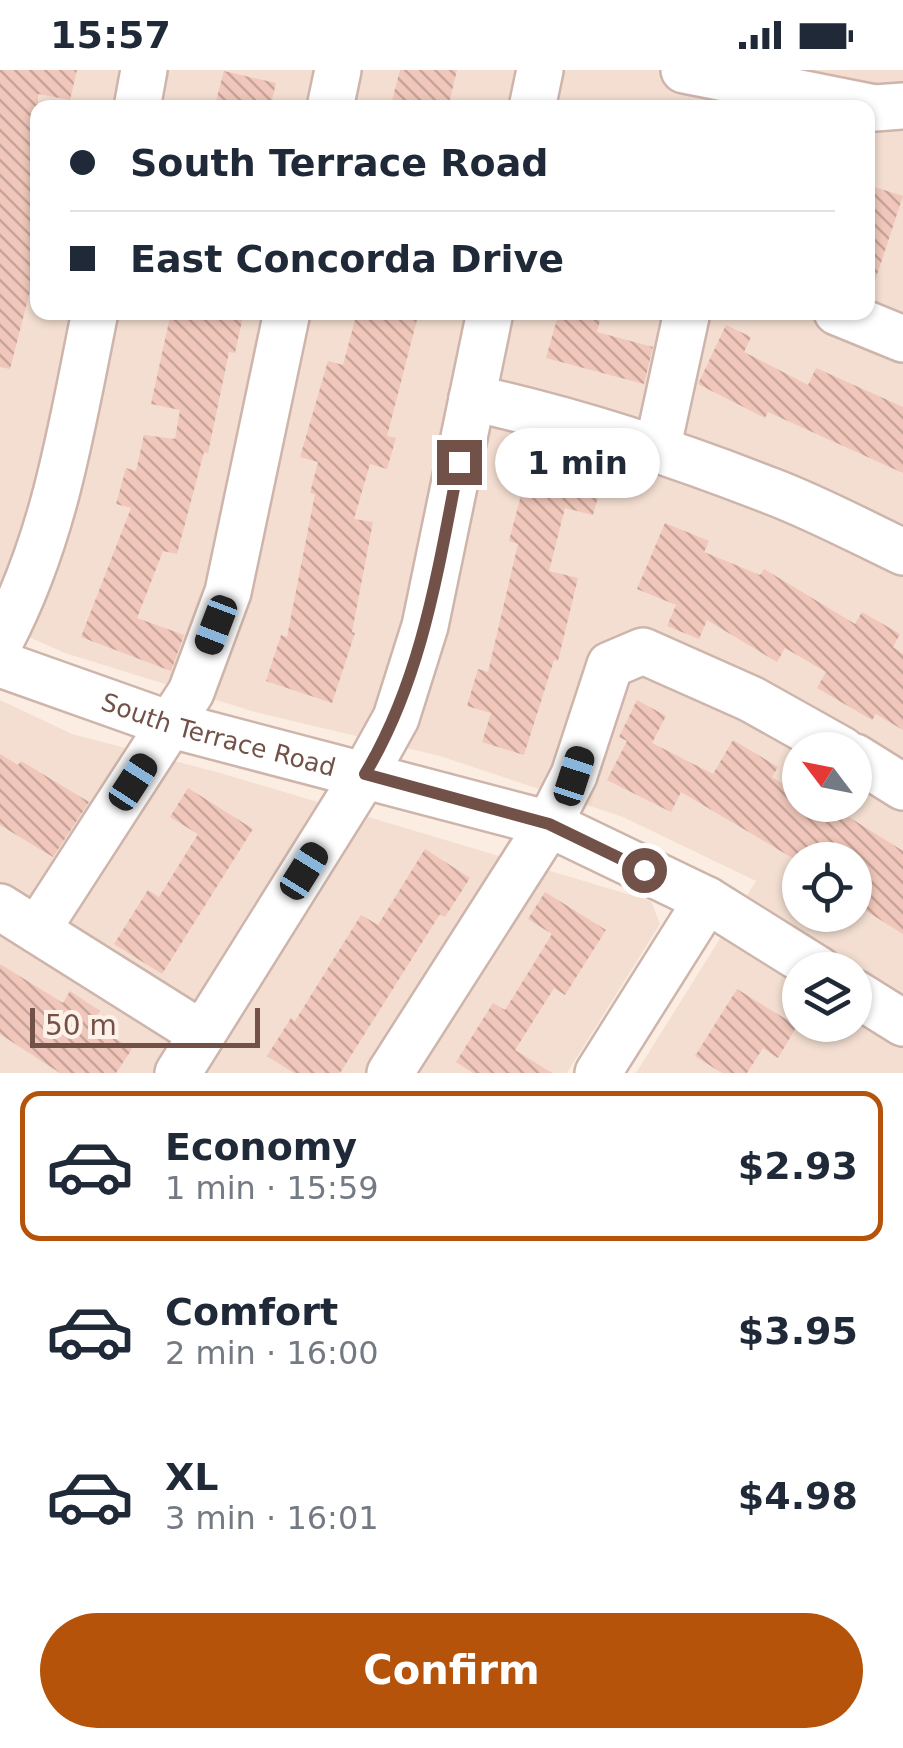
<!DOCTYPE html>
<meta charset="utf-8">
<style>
body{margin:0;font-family:"DejaVu Sans",sans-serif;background:#f6f6f7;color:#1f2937;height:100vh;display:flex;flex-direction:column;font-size:38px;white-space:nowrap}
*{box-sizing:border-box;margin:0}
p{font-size:32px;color:#747a83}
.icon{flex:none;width:55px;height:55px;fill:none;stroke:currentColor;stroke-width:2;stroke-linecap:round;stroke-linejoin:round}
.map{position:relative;height:1003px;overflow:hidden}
.panel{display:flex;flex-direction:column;background:#fff;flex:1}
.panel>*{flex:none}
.banner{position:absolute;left:30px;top:30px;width:845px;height:220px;border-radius:20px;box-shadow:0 2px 8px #0004;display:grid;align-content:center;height:220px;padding:0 40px;background:#fff}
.needle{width:65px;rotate:302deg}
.controls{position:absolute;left:782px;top:662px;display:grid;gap:20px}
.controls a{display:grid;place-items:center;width:90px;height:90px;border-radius:50%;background:#fff;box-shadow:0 2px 8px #0004;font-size:50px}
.scale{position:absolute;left:30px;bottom:25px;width:230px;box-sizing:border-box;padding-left:10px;border:5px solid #725149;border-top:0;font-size:28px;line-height:35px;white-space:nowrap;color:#725149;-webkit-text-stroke:8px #fef2e8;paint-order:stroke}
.end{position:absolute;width:45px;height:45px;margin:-22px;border:12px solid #725149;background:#fff;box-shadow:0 0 0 5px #fff}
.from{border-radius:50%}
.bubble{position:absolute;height:70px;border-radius:35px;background:#fff;box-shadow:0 2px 8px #0004;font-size:32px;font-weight:600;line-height:70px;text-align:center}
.car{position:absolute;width:30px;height:60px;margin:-30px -15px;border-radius:12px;box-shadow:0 0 8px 2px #0007;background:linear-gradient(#222 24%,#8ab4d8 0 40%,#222 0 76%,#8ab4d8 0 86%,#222 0)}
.banner b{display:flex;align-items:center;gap:35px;height:95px;font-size:38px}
.banner b+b{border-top:2px solid #e0e1e3}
.banner i{width:25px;height:25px;background:#1f2937}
ul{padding:18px 0 0;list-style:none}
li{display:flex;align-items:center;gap:30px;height:150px;margin:0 20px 15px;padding:0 20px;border:5px solid transparent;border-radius:20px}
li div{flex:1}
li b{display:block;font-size:38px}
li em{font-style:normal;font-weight:600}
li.on{border-color:#b45309}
li>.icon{width:90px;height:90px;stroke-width:1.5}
.cta{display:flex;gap:20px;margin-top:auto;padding:20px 40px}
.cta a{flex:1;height:115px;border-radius:60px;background:#b45309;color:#fff;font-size:40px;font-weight:600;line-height:115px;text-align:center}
.status{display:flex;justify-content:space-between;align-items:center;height:70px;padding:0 50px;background:#fff;direction:ltr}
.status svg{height:28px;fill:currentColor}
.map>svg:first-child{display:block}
</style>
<div class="status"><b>15:57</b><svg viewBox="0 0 49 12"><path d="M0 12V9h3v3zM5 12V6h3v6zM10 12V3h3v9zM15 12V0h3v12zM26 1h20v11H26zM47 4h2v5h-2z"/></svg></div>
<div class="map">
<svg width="903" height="1003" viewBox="0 0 903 1003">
<defs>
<pattern id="building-back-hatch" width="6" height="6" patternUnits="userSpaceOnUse" patternTransform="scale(2.5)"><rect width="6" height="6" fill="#f0c7ba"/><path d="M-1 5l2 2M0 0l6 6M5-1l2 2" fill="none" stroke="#c7a499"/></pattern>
</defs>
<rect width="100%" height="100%" fill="#fbede2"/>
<g fill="#f3ded1" fill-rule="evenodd">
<path d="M 0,0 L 903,0 L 903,1003 L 636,1003 L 756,811 L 623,747 L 440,686 L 255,642 L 65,583 L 0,554 ZM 38,38 L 868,38 L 868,242 L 38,242 ZM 800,680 L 855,680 L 855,735 L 800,735 ZM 800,790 L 855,790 L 855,845 L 800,845 ZM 800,900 L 855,900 L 855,955 L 800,955 Z"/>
<path d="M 0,630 L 72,664 L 220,703 L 651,831 L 660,854 L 567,1003 L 0,1003 Z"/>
</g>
<g fill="url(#building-back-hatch)">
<path d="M 0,0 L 77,0 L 70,30 L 38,24 L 38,190 L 10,299 L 0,297 Z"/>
<path d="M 400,0 L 457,0 L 448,38 L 390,38 Z"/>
<path d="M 224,1 L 276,13 L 270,38 L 214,38 Z"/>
<path d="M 868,115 L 903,126 L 872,220 L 868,219 Z"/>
<path d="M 171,242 L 244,242 L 235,283 L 229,282 L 208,383 L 204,382 L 177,484 L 163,481 L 137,548 L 184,565 L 171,601 L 81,567 L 131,438 L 116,434 L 126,398 L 136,401 L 144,365 L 175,369 L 180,340 L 151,334 Z"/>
<path d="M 357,242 L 419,242 L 387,366 L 396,368 L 387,399 L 370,394 L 354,449 L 373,452 L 352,562 L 355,563 L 332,633 L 266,611 L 281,565 L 287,567 L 315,424 L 310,423 L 318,392 L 300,387 L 328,291 L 343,295 Z"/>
<path d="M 559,242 L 602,242 L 597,262 L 653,277 L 644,314 L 546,288 Z"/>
<path d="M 726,255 L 751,267 L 744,282 L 808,315 L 816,298 L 903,337 L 903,403 L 768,342 L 765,348 L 698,314 Z"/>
<path d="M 528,398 L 601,416 L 593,445 L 565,438 L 549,501 L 578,508 L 558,591 L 554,590 L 524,685 L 482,672 L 491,643 L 467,636 L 478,599 L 488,602 L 518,474 L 509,471 Z"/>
<path d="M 665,453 L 709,471 L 704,482 L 760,505 L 764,499 L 855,554 L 862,542 L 900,564 L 893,577 L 903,584 L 903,660 L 876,644 L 872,650 L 817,618 L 826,602 L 785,578 L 777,592 L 707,550 L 699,569 L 667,556 L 676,535 L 637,519 Z"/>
<path d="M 637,630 L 666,646 L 652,673 L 713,704 L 733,670 L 778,697 L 772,707 L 800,724 L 800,735 L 820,735 L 833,743 L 836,739 L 903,781 L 903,864 L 855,834 L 855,790 L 796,790 L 681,722 L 671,742 L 607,710 L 627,671 L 619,667 Z"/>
<path d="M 0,684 L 18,695 L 21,691 L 89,732 L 53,787 L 0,755 Z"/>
<path d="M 188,718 L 253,759 L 162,904 L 114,874 L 148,820 L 159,827 L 198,764 L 170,747 Z"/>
<path d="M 425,779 L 470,808 L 445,847 L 440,844 L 340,1003 L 294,1003 L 267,986 L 291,948 L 295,951 L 361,845 L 378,855 Z"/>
<path d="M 545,822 L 606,860 L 565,925 L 554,918 L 515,980 L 552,1003 L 473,1003 L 456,992 L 493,933 L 505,940 L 552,864 L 528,849 Z"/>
<path d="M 0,894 L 63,933 L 70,921 L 100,941 L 92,953 L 132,979 L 116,1003 L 60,1003 L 0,964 Z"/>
<path d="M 737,919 L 797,956 L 778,988 L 763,978 L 747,1003 L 722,1003 L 695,986 Z"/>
</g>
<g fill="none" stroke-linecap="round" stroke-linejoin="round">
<g stroke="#ceb5ac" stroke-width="50">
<g id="minor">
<path d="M 684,0 L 875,38 L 903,36"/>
<path d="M 137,38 L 144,0"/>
<path d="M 330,38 L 338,0"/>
<path d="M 532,38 L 540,0"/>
<path d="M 837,242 L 903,269"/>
<path d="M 472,328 C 574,350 674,383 771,421 C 816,438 859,461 903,482"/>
<path d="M 657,380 L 687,242"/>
<path d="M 0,572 C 56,465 71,358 95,242"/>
<path id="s1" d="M 0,594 L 172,655 L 549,754 L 707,830 L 819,900"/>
<path d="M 855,687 L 903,717"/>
<path d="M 0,837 L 202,964"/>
<path d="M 37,860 L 191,622 L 228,522 L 287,242"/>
<path d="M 855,923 L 903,953"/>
<path d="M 178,1003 L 365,704 L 396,648 L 425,556 L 490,242"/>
<path d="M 390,1003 L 549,754 L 574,705 L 610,595 L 643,581 L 751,629 L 842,680"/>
<path d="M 598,1003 L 707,830"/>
</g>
</g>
<use href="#minor" stroke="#fff" stroke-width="45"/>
</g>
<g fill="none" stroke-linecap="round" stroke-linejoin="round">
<path stroke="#725149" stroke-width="12" d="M 459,392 C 438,500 422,609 365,704 L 549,754 L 644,800"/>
</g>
<g text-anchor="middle" stroke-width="8" stroke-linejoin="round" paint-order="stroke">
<g font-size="25" fill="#725149" stroke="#fef2e8">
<text dy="9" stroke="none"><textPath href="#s1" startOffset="230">South Terrace Road</textPath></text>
</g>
</g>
</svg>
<div class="controls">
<a><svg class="needle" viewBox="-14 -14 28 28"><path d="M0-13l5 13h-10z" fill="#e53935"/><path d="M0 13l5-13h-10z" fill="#747a83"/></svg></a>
<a><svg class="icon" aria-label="locate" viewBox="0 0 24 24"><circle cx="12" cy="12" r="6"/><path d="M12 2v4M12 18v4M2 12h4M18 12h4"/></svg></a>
<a><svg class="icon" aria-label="layers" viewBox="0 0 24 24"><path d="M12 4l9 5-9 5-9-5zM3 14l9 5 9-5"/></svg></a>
</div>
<div class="scale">50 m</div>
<i class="end from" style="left:644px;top:800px"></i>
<i class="end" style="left:459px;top:392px"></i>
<div class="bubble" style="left:495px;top:358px;width:165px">1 min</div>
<i class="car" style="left:216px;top:555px;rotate:201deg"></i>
<i class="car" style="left:574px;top:706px;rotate:18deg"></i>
<i class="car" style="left:133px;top:712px;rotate:33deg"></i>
<i class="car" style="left:304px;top:801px;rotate:32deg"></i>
<div class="banner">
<b><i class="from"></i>South Terrace Road</b>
<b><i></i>East Concorda Drive</b>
</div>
</div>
<section class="panel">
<ul>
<li class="on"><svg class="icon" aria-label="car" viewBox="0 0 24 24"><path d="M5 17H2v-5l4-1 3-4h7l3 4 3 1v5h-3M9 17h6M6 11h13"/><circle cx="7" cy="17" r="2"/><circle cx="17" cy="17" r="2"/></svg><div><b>Economy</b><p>1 min · 15:59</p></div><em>$2.93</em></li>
<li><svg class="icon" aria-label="car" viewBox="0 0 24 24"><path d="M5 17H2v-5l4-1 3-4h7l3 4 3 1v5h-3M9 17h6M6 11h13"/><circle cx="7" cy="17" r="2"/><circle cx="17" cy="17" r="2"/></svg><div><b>Comfort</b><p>2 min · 16:00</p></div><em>$3.95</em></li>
<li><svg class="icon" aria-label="car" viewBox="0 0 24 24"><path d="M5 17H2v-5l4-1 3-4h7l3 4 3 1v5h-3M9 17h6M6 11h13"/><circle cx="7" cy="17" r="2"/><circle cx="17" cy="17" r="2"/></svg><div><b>XL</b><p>3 min · 16:01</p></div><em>$4.98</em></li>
</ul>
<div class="cta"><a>Confirm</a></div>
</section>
